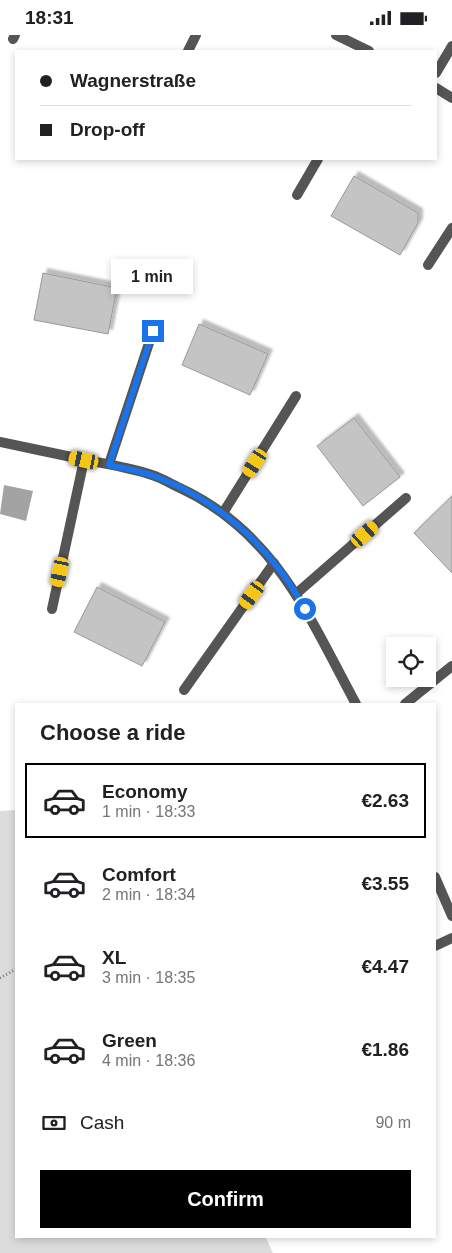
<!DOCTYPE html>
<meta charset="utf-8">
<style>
body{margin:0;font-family:Arial,sans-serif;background:#f2f2f2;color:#202124;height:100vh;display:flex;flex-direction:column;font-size:19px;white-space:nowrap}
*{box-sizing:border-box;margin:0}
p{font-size:16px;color:#757577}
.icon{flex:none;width:28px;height:28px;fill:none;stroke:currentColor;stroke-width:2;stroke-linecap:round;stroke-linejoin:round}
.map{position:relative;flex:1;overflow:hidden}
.drawer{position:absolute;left:15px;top:668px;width:421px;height:535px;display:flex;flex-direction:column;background:#fff;border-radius:0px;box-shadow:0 2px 8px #0003}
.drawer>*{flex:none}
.banner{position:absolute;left:15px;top:15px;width:422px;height:110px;border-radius:0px;box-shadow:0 2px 8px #0003;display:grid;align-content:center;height:110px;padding:0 25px;background:#fff}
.tools{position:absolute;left:386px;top:602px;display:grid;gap:10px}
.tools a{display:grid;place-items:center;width:50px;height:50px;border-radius:0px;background:#fff;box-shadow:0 2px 8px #0003;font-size:25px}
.end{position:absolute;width:22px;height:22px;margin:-11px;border:6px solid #1a73e8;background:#fff;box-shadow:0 0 0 2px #fff}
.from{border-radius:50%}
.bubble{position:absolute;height:35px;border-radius:0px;background:#fff;box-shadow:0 2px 8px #0003;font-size:16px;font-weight:800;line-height:35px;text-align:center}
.car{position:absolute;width:15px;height:30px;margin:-15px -8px;border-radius:6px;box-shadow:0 0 4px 1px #0007;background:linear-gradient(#f5c518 24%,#345 0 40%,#f5c518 0 76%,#345 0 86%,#f5c518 0)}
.banner b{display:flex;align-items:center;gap:18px;height:48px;font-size:19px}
.banner b+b{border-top:1px solid #e0e0e0}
.banner i{width:12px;height:12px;background:#202124}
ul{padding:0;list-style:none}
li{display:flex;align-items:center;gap:15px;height:75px;margin:0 10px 8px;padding:0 15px;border:2px solid transparent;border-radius:0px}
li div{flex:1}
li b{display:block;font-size:19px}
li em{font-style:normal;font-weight:800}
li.selected{border-color:#000}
li>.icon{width:45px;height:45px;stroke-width:1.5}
h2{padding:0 25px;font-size:22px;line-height:60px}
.pay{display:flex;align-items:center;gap:12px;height:55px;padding:0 25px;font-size:19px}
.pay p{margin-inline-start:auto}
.button{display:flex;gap:10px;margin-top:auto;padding:10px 25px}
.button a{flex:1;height:58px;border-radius:0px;background:#000;color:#fff;font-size:20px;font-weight:800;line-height:58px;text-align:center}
.status{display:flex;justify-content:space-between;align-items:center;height:35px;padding:0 25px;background:#fff;direction:ltr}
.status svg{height:14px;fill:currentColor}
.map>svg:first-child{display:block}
</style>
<div class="status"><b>18:31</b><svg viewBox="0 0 49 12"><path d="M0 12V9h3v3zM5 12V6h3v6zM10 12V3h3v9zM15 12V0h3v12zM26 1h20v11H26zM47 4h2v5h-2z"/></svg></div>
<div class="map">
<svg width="452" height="1218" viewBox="0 0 452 1218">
<defs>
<filter id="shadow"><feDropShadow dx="4.5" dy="-4.5" stdDeviation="1" flood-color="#0004"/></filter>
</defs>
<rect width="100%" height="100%" fill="#fff"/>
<path fill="#dcdcdc" d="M 16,775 L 16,1201 L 265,1201 L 273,1218 L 0,1218 L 0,776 Z"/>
<path fill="#a3a3a3" d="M 4,450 L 33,456 L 26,486 L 0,479 Z"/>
<g fill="#c4c4c4" stroke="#999" filter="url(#shadow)">
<path d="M 354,141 L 418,178 L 418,188 L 400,220 L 331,181 Z"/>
<path d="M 43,238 L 117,253 L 108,299 L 34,285 Z"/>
<path d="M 199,289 L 268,319 L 250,360 L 182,330 Z"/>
<path d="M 354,383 L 400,442 L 363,471 L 317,411 Z"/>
<path d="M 452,461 L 452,538 L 414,498 Z"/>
<path d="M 97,552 L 165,587 L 142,631 L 74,597 Z"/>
</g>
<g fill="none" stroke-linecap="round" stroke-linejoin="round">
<path stroke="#777" stroke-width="3" stroke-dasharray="1 2.5" stroke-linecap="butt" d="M 0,943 L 16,934"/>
<g stroke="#555" stroke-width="10">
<path d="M 13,4 L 15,0"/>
<path d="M 188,16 L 196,0"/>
<path d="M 436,38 L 452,11"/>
<path d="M 297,160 L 318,124"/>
<path d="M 428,230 L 452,193"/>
<path d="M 109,429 L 153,296"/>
<path d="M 223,478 L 296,361"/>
<path d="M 297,558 L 406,463"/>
<path d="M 52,574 L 84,425"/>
<path d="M 184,655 L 274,528"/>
<path d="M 435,911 L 452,903"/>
</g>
<g stroke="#555" stroke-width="10">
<path d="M 336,0 L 369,16"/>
<path d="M 436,53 L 452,63"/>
<path d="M 0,407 C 29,413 57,419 86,425 C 108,429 131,433 152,440 C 162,443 171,449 180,453 C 275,497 309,582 356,669"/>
<path d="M 405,669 L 452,631"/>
<path d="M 435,842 L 452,881"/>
</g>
</g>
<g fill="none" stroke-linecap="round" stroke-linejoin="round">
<path stroke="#1a73e8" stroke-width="6" d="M 153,296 L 109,430 C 124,433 140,436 154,441 C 219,465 272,513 305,574"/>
</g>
</svg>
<div class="tools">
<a><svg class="icon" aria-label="locate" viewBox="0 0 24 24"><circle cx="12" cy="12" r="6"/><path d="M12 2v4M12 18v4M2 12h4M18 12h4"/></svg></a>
</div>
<i class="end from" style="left:305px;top:574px"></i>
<i class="end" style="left:153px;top:296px"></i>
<div class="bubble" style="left:111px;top:224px;width:82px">1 min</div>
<i class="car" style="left:84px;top:425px;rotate:282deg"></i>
<i class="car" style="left:255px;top:428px;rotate:212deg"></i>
<i class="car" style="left:365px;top:499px;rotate:49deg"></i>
<i class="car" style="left:60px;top:537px;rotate:192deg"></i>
<i class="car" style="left:252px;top:560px;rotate:216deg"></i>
<div class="banner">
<b><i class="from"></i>Wagnerstraße</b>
<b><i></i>Drop-off</b>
</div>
<section class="drawer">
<h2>Choose a ride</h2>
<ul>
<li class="selected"><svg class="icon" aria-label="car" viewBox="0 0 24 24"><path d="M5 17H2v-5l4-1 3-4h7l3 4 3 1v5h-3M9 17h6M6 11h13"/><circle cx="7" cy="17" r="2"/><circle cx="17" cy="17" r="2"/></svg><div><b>Economy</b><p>1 min · 18:33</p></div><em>€2.63</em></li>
<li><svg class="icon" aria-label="car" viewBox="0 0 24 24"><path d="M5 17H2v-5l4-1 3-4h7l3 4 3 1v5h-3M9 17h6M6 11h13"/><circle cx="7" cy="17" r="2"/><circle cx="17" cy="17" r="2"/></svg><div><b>Comfort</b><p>2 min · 18:34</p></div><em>€3.55</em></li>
<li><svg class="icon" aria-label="car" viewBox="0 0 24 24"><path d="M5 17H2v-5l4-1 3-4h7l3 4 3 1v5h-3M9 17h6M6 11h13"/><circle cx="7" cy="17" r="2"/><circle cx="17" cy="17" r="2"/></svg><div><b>XL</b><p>3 min · 18:35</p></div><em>€4.47</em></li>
<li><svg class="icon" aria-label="car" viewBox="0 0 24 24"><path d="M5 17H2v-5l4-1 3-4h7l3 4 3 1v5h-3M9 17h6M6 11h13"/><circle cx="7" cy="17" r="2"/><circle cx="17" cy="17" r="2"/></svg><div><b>Green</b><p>4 min · 18:36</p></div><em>€1.86</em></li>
</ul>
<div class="pay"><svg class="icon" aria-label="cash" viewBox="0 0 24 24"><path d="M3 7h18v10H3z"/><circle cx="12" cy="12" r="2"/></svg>Cash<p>90 m</p></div>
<div class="button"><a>Confirm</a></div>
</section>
</div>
